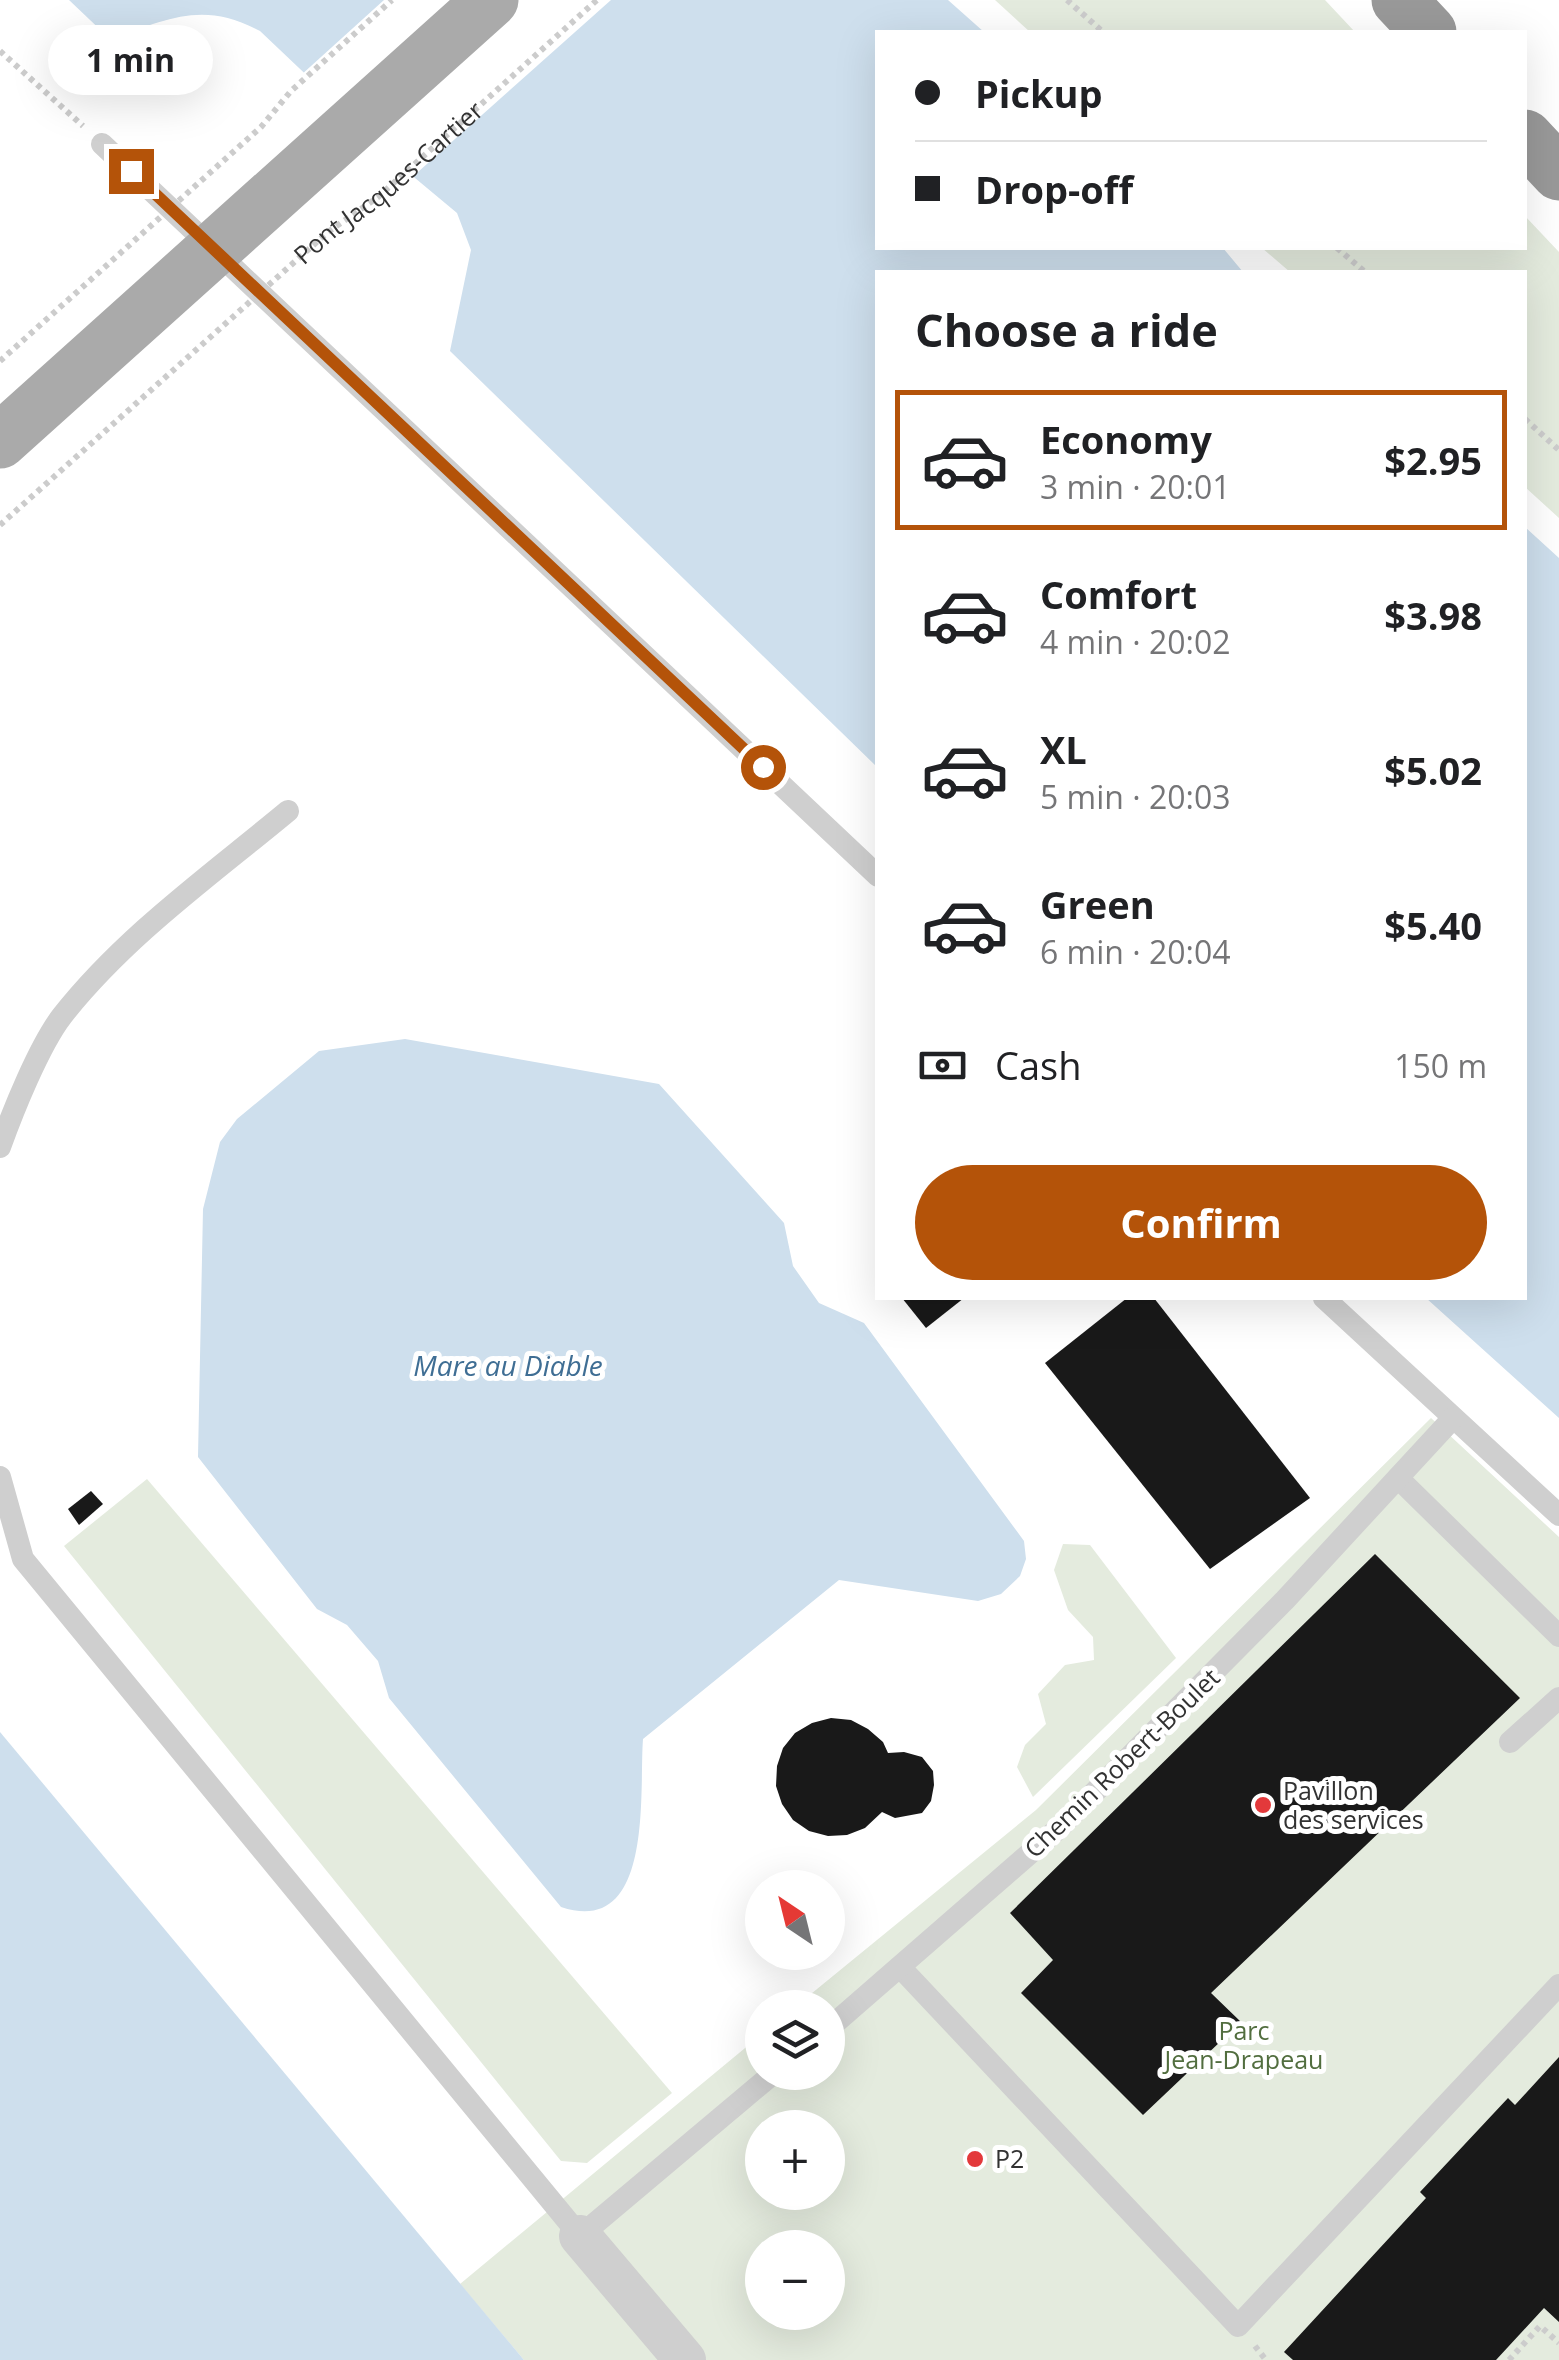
<!DOCTYPE html>
<meta charset="utf-8">
<style>
body{margin:0;font-family:"Open Sans",sans-serif;background:#f6f6f6;color:#202124;height:100vh;display:flex;flex-direction:column;font-size:38px;white-space:nowrap}
*{box-sizing:border-box;margin:0}
p{font-size:32px;color:#757577}
.icon{flex:none;width:55px;height:55px;fill:none;stroke:currentColor;stroke-width:2;stroke-linecap:round;stroke-linejoin:round}
.map{position:relative;flex:1;overflow:hidden}
.side{position:absolute;left:875px;top:270px;width:652px;height:1030px;display:flex;flex-direction:column;background:#fff;border-radius:0px;box-shadow:0 10px 40px #0002}
.side>*{flex:none}
.banner{position:absolute;left:875px;top:30px;width:652px;height:220px;border-radius:0px;box-shadow:0 10px 40px #0002;display:grid;align-content:center;height:220px;padding:0 40px;background:#fff}
.needle{width:65px;rotate:325deg}
.fabs{position:absolute;left:745px;top:1870px;display:grid;gap:20px}
.fabs a{display:grid;place-items:center;width:100px;height:100px;border-radius:50%;background:#fff;box-shadow:0 10px 40px #0002;font-size:50px}
.end{position:absolute;width:45px;height:45px;margin:-22px;border:12px solid #b45309;background:#fff;box-shadow:0 0 0 5px #fff}
.from{border-radius:50%}
.bubble{position:absolute;height:70px;border-radius:35px;background:#fff;box-shadow:0 10px 40px #0002;font-size:32px;font-weight:700;line-height:70px;text-align:center}
.banner b{display:flex;align-items:center;gap:35px;height:95px;font-size:38px}
.banner b+b{border-top:2px solid #e0e0e0}
.banner i{width:25px;height:25px;background:#202124}
ul{padding:0;list-style:none}
li{display:flex;align-items:center;gap:30px;height:140px;margin:0 20px 15px;padding:0 20px;border:5px solid transparent;border-radius:0px}
li div{flex:1}
li b{display:block;font-size:38px}
li em{font-style:normal;font-weight:700}
li.on{border-color:#b45309}
li>.icon{width:90px;height:90px;stroke-width:1.5}
h2{padding:0 40px;font-size:45px;line-height:120px}
.pay{display:flex;align-items:center;gap:25px;height:110px;padding:0 40px;font-size:38px}
.pay p{margin-inline-start:auto}
.action{display:flex;gap:20px;margin-top:auto;padding:20px 40px}
.action a{flex:1;height:115px;border-radius:60px;background:#b45309;color:#fff;font-size:40px;font-weight:700;line-height:115px;text-align:center}
.map>svg:first-child{display:block}
</style>
<div class="map">
<svg width="1559" height="2360" viewBox="0 0 1559 2360">
<rect width="100%" height="100%" fill="#fff"/>
<g fill="#e4ebde" fill-rule="evenodd">
<path d="M 995,0 L 1325,0 L 1355,32 L 1030,32 Z"/>
<path d="M 1525,216 L 1559,252 L 1559,518 L 1525,487 L 1525,272 L 1290,272 L 1262,248 L 1525,248 Z"/>
<path d="M 1431,1418 L 1559,1537 L 1559,2360 L 524,2360 L 460,2284 L 762,2034 L 762,2072 L 828,2072 L 828,2008 L 795,2007 L 1036,1810 ZM 762,2128 L 828,2128 L 828,2192 L 762,2192 ZM 762,2248 L 828,2248 L 828,2312 L 762,2312 Z"/>
<path d="M 147,1479 L 672,2093 L 587,2163 L 561,2161 L 64,1546 Z"/>
<path d="M 1063,1544 L 1090,1545 L 1176,1658 L 1033,1797 L 1017,1767 L 1025,1745 L 1046,1724 L 1038,1694 L 1065,1665 L 1094,1660 L 1093,1637 L 1068,1610 L 1054,1570 Z"/>
</g>
<g fill="#cedfed">
<path d="M 69,0 L 948,0 L 984,32 L 878,32 L 878,248 L 1223,248 L 1243,272 L 878,272 L 877,767 L 450,351 L 471,250 L 457,213 L 415,178 L 260,31 C 203,0 168,19 110,39 Z"/>
<path d="M 1525,527 L 1559,558 L 1559,1418 L 1426,1298 L 1525,1298 Z"/>
<path d="M 405,1039 L 659,1084 L 784,1223 L 793,1266 L 819,1303 L 864,1323 L 1024,1541 L 1026,1559 L 1020,1576 L 1001,1594 L 978,1601 L 839,1580 L 643,1739 C 639,1793 654,1938 561,1907 L 389,1698 L 378,1661 L 347,1625 L 317,1609 L 198,1457 L 203,1209 L 220,1142 L 237,1119 L 319,1051 Z"/>
<path d="M 0,1732 L 524,2360 L 0,2360 Z"/>
</g>
<path fill="#fff" d="M 384,0 L 611,0 L 409,180 L 300,76 Z"/>
<g fill="#191919">
<path d="M 902,1298 L 964,1298 L 926,1328 Z"/>
<path d="M 1127,1298 L 1154,1298 L 1310,1498 L 1210,1569 L 1045,1363 Z"/>
<path d="M 91,1491 L 103,1504 L 79,1525 L 68,1509 Z"/>
<path d="M 1375,1554 L 1520,1698 L 1211,1993 L 1241,2022 L 1143,2115 L 1021,1993 L 1053,1960 L 1010,1913 Z"/>
<path d="M 831,1718 L 851,1720 L 868,1729 L 883,1742 L 888,1753 L 904,1752 L 922,1757 L 933,1771 L 934,1785 L 931,1801 L 922,1813 L 895,1818 L 882,1812 L 865,1828 L 847,1835 L 828,1836 L 809,1831 L 793,1820 L 782,1804 L 776,1786 L 777,1766 L 783,1748 L 795,1733 L 812,1723 Z"/>
<path d="M 1559,2057 L 1559,2322 L 1544,2308 L 1496,2360 L 1293,2360 L 1284,2352 L 1426,2198 L 1420,2192 L 1508,2098 L 1515,2105 Z"/>
</g>
<g fill="none" stroke-linecap="round" stroke-linejoin="round">
<g stroke="#ccc" stroke-width="6" stroke-dasharray="5 5" stroke-linecap="butt">
<path d="M 1067,0 L 1103,32"/>
<path d="M 0,51 L 83,126"/>
<path d="M 1337,248 L 1365,272"/>
<path d="M 1525,419 L 1559,450"/>
<path d="M 1255,2346 L 1266,2360"/>
<path d="M 1509,2360 L 1540,2326 L 1559,2343"/>
</g>
<g stroke="#cfcfcf" stroke-width="22">
<path d="M 102,144 L 878,876"/>
<path d="M 0,1147 C 13,1111 39,1046 62,1016 C 125,936 211,875 288,811"/>
<path d="M 1324,1298 L 1559,1515"/>
<path d="M 0,1477 L 23,1559 L 580,2236 L 775,2072"/>
<path d="M 1398,1478 L 1559,1636"/>
<path d="M 1510,1742 L 1559,1698"/>
<path d="M 900,1967 L 1238,2326 L 1559,1985"/>
<path d="M 828,2029 L 1059,1828 L 1285,1600 L 1453,1418"/>
</g>
<path stroke="#cfcfcf" stroke-width="42" d="M 580,2236 L 685,2360"/>
<g stroke="#999" stroke-width="55">
<path d="M 1399,0 L 1429,32"/>
<path d="M 1525,137 L 1559,173"/>
</g>
<g stroke="#ccc" stroke-width="6" stroke-dasharray="5 5" stroke-linecap="butt">
<path d="M 0,361 L 261,127 L 291,91 L 392,0"/>
<path id="s1" d="M 0,525 L 328,232 L 378,197 L 597,0"/>
</g>
<path stroke="#aaa" stroke-width="55" d="M 0,441 L 491,0"/>
</g>
<g fill="none" stroke-linecap="round" stroke-linejoin="round">
<path stroke="#b45309" stroke-width="12" d="M 131,171 L 763,767"/>
</g>
<g fill="#e3393b" stroke="#fff" stroke-width="4">
<circle cx="1263" cy="1805" r="10"/>
<circle cx="975" cy="2159" r="10"/>
</g>
<g text-anchor="middle" stroke-width="10" stroke-linejoin="round" paint-order="stroke">
<g font-size="25" fill="#323232" stroke="#fff">
<text dy="9" stroke="none"><textPath href="#s1" startOffset="518">Pont Jacques-Cartier</textPath></text>
<text transform="translate(1122 1763) rotate(-44)" y="9">Chemin Robert-Boulet</text>
</g>
<g font-size="25" fill="#323232" stroke="#fff" text-anchor="start">
<text x="1283" y="1800">Pavillon<tspan x="1283" dy="29">des services</tspan></text>
<text x="995" y="2168">P2</text>
</g>
<g font-size="25" fill="#526e3f" stroke="#fff">
<text x="1244" y="2040">Parc<tspan x="1244" dy="29">Jean-Drapeau</tspan></text>
</g>
<g font-size="28" font-style="italic" fill="#3f6e94" stroke="#fff">
<text x="508" y="1376">Mare au Diable</text>
</g>
</g>
</svg>
<div class="fabs">
<a><svg class="needle" viewBox="-14 -14 28 28"><path d="M0-13l5 13h-10z" fill="#e53935"/><path d="M0 13l5-13h-10z" fill="#757577"/></svg></a>
<a><svg class="icon" aria-label="layers" viewBox="0 0 24 24"><path d="M12 4l9 5-9 5-9-5zM3 14l9 5 9-5"/></svg></a>
<a>+</a>
<a>−</a>
</div>
<i class="end from" style="left:763px;top:767px"></i>
<i class="end" style="left:131px;top:171px"></i>
<div class="bubble" style="left:48px;top:25px;width:165px">1 min</div>
<div class="banner">
<b><i class="from"></i>Pickup</b>
<b><i></i>Drop-off</b>
</div>
<section class="side">
<h2>Choose a ride</h2>
<ul>
<li class="on"><svg class="icon" aria-label="car" viewBox="0 0 24 24"><path d="M5 17H2v-5l4-1 3-4h7l3 4 3 1v5h-3M9 17h6M6 11h13"/><circle cx="7" cy="17" r="2"/><circle cx="17" cy="17" r="2"/></svg><div><b>Economy</b><p>3 min · 20:01</p></div><em>$2.95</em></li>
<li><svg class="icon" aria-label="car" viewBox="0 0 24 24"><path d="M5 17H2v-5l4-1 3-4h7l3 4 3 1v5h-3M9 17h6M6 11h13"/><circle cx="7" cy="17" r="2"/><circle cx="17" cy="17" r="2"/></svg><div><b>Comfort</b><p>4 min · 20:02</p></div><em>$3.98</em></li>
<li><svg class="icon" aria-label="car" viewBox="0 0 24 24"><path d="M5 17H2v-5l4-1 3-4h7l3 4 3 1v5h-3M9 17h6M6 11h13"/><circle cx="7" cy="17" r="2"/><circle cx="17" cy="17" r="2"/></svg><div><b>XL</b><p>5 min · 20:03</p></div><em>$5.02</em></li>
<li><svg class="icon" aria-label="car" viewBox="0 0 24 24"><path d="M5 17H2v-5l4-1 3-4h7l3 4 3 1v5h-3M9 17h6M6 11h13"/><circle cx="7" cy="17" r="2"/><circle cx="17" cy="17" r="2"/></svg><div><b>Green</b><p>6 min · 20:04</p></div><em>$5.40</em></li>
</ul>
<div class="pay"><svg class="icon" aria-label="cash" viewBox="0 0 24 24"><path d="M3 7h18v10H3z"/><circle cx="12" cy="12" r="2"/></svg>Cash<p>150 m</p></div>
<div class="action"><a>Confirm</a></div>
</section>
</div>
